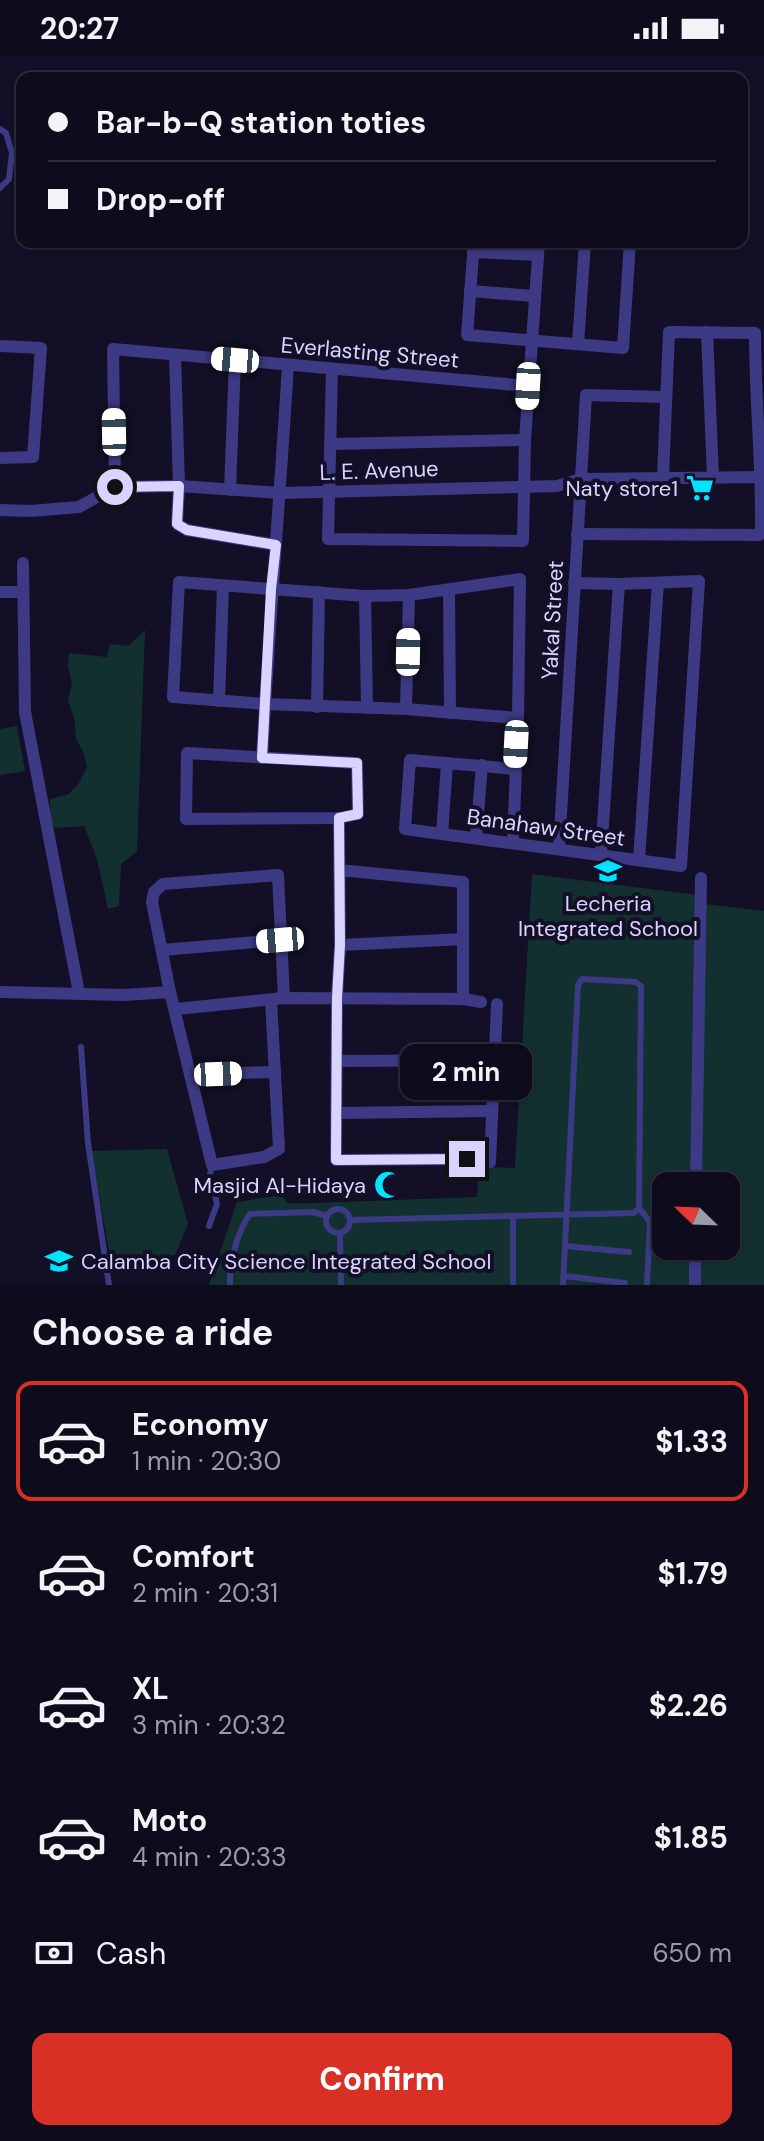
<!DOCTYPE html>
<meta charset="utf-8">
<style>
body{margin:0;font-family:"DM Sans",sans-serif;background:#1c1929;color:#f1f3f6;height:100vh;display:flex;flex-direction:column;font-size:30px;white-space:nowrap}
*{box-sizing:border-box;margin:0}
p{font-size:26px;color:#9b9ba3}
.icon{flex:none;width:44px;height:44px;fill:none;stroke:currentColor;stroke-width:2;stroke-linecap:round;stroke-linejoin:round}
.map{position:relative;height:1229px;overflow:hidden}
.side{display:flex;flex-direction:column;background:#0e0b1c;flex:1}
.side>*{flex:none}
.banner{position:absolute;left:16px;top:16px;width:732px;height:176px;border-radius:16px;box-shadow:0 2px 6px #0004,0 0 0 2px #2e2b3b;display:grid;align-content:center;height:176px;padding:0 32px;background:#0e0b1c}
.needle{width:52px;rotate:293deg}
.fabs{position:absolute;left:652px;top:1116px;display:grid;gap:16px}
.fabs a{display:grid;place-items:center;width:88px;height:88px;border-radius:16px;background:#0e0b1c;box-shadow:0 2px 6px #0004,0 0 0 2px #2e2b3b;font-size:40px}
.end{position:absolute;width:36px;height:36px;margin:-18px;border:10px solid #d9d4ff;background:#111;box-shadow:0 0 0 4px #111}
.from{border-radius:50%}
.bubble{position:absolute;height:56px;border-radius:16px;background:#0e0b1c;box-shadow:0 2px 6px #0004,0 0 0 2px #2e2b3b;font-size:26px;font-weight:700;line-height:56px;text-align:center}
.car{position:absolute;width:24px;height:48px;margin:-24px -12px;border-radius:10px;box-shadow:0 0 6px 2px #0007;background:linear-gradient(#fff 24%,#345 0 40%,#fff 0 76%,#345 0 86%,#fff 0)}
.banner b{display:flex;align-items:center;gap:28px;height:76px;font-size:30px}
.banner b+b{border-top:2px solid #2e2b3b}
.banner i{width:20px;height:20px;background:#f1f3f6}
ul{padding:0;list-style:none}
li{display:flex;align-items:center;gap:24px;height:120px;margin:0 16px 12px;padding:0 16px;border:4px solid transparent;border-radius:16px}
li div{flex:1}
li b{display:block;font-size:30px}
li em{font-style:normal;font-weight:700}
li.on{border-color:#d93025}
li>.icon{width:72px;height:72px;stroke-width:1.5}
h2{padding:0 32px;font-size:36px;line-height:96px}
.pay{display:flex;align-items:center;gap:20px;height:88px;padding:0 32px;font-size:30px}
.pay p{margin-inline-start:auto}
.primary-button{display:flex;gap:16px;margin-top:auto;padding:16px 32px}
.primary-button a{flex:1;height:92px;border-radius:16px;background:#d93025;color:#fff;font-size:32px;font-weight:700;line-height:92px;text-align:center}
.status{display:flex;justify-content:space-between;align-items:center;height:56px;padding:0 40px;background:#0e0b1c;direction:ltr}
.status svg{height:22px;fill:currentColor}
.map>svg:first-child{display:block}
</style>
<div class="status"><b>20:27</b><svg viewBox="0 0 49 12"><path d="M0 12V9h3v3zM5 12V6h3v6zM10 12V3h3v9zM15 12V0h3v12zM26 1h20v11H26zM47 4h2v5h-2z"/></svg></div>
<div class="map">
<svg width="764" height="1229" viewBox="0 0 764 1229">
<rect width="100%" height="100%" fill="#130f26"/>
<g fill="#12302f">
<path d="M 145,574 L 137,795 L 121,808 L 119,850 L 108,853 L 97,803 L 84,770 L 55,772 L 51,767 L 50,743 L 69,738 L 79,727 L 87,711 L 83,695 L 76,683 L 74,661 L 68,645 L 72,627 L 68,610 L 69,597 L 107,601 L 110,588 L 128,590 Z"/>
<path d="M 17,670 L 25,715 L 0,719 L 0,673 Z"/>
<path d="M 532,818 L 697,839 L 693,1130 L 666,1130 L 666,1190 L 692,1190 L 692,1229 L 209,1229 L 237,1146 L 282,1139 L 287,1147 L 313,1147 L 477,1141 L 479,1111 L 515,1112 Z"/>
<path d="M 705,848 L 764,855 L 764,1229 L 700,1229 L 700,1190 L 726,1190 L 726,1130 L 702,1130 Z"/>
<path d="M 167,1093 L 188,1168 L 175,1199 L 111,1206 L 91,1095 Z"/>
</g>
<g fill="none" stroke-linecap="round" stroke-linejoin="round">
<g stroke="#3d3a85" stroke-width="6">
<path d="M 0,73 L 6,77 L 12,97 L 9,123 L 0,132"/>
<path d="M 81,991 L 88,1087 L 109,1229"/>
<circle cx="338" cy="1165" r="12"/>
<path d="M 513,1161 L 513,1229"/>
<path d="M 351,1164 L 634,1157 L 639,1152"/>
<path d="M 209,1170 L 217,1148 L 210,1118 L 212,1109"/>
<path d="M 340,1177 L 341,1229"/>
<path d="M 565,1190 L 629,1196"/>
<path d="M 564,1220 L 625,1227"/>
<path d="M 230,1229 C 229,1207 237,1176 250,1158 L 313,1156 L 327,1160"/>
<path d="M 563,1229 L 578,929 L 582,923 L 636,926 L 641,930 L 639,1152 L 650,1166 L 647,1229"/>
</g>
<g stroke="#3d3a85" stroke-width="12">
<path d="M 474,186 L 467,279 L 623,292 L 630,186"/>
<path d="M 473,196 L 538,199"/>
<path d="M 470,235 L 534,240"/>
<path d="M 707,276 L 713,422"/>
<path d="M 578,288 L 585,186"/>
<path d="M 0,290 L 41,292 L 33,401 L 0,402"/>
<path d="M 175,299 L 179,430 L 177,468 L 187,474 L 276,489"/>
<path d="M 332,313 L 328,483 L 523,485 L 525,384 L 539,186"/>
<path d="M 330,388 L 525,384"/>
<path d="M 115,431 L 113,293 L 528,330"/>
<path d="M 230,434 L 235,304"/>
<path d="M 0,454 L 31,455 L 79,451 L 115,431 L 179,430 L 280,437 L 557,430 L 581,423 L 764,421"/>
<path d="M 577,478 L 759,479 L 761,473 C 762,408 755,343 755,277 L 669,276 L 663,421"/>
<path d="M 23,507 L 25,656 L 79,937"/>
<path d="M 449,534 L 450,657"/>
<path d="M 0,536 L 23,536"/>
<path d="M 365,540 L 367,652"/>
<path d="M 219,645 L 223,530"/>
<path d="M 317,651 L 319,536"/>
<path d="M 406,653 L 409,539"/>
<path d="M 187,697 L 357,707 L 358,758 L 339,762 L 186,763 Z"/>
<path d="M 262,702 C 269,571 280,440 288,309"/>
<path d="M 515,713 L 410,704 L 405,773 L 681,810 L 699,525 L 619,528 L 574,527"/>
<path d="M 339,762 L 340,889 L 337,942 L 336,1104 L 467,1103"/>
<path d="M 442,778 L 447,707"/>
<path d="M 476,782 L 482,709"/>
<path d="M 513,786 L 518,662 L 520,523 L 409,539 L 365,540 L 179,526 L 173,641 L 265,648 L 406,653 L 518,662"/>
<path d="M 559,792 L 586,339 L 665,341"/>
<path d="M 601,798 L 619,528"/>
<path d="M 639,804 L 658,527"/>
<path d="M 339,814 L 463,826 L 463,943"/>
<path d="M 340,889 L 463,883"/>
<path d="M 162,894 L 280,884"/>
<path d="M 0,936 L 124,939 L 170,936"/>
<path d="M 271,944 L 279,1093 L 264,1101 L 212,1109 L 170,936 L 152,846 L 154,836 L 163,828 L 278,819 L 284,942"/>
<path d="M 176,953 L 284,942 L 463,943 L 481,946"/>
<path d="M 338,1005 L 495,1004"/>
<path d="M 190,1018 L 275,1016"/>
<path d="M 337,1057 L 491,1055"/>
<path d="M 490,1106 L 497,948"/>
<path d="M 696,1130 L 701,822"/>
<path d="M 695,1229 L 695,1190"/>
</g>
</g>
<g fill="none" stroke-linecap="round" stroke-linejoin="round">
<path stroke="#d9d4ff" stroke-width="10" d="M 115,431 L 179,430 L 177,468 L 187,474 L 276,489 L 271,533 L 262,702 L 357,707 L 358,758 L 339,762 L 340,889 L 337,942 L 336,1104 L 467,1103"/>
</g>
<defs>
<g id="supermarket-bare" transform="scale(2.16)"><path d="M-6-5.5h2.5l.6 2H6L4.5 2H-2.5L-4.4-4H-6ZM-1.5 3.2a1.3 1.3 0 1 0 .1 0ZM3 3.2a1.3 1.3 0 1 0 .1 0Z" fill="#00e5ff" stroke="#130f26" stroke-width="2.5" paint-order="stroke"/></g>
<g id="school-bare" transform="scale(2.16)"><path d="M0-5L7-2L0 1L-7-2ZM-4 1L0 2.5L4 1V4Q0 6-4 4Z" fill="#00e5ff" stroke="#130f26" stroke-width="2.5" paint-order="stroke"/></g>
<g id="mosque-bare" transform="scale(2.16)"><path d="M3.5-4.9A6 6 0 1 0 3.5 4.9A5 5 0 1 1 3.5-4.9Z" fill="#00e5ff" stroke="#130f26" stroke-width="2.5" paint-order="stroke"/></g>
</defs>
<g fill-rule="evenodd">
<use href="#supermarket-bare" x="700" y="432"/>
<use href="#school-bare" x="608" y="815"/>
<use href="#mosque-bare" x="388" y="1129"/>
<use href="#school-bare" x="59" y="1205"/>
</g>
<g text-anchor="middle" stroke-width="8" stroke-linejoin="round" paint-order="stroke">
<g font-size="22" fill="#d9d4ff" stroke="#130f26">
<text transform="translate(370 296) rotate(5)" y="8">Everlasting Street</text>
<text transform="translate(379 414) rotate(-2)" y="8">L. E. Avenue</text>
<text transform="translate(552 564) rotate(-87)" y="8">Yakal Street</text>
<text transform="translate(546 771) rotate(8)" y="8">Banahaw Street</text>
</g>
<g font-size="22" fill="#d9d4ff" stroke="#130f26" text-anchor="end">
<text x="678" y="440">Naty store1</text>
<text x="608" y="855" text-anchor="middle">Lecheria<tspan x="608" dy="25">Integrated School</tspan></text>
<text x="366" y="1137">Masjid Al-Hidaya</text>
<text x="81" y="1213" text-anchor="start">Calamba City Science Integrated School</text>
</g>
</g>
</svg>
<div class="fabs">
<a><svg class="needle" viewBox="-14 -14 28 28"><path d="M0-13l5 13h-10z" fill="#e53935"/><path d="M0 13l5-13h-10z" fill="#9b9ba3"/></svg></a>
</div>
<i class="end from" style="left:115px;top:431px"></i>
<i class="end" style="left:467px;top:1103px"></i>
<div class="bubble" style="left:400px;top:988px;width:132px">2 min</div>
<i class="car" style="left:235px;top:304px;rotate:275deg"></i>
<i class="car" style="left:528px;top:330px;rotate:183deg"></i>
<i class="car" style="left:114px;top:376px;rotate:359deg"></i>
<i class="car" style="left:408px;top:596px;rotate:1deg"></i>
<i class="car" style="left:516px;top:688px;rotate:183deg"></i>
<i class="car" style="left:280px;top:884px;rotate:265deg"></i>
<i class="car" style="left:218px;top:1018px;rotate:88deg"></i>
<div class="banner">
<b><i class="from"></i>Bar-b-Q station toties</b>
<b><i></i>Drop-off</b>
</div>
</div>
<section class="side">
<h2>Choose a ride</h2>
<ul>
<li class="on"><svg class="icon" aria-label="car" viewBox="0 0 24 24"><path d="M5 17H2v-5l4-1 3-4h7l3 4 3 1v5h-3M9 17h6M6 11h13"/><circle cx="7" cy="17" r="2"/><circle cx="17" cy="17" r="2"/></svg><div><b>Economy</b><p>1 min · 20:30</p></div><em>$1.33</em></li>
<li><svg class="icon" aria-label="car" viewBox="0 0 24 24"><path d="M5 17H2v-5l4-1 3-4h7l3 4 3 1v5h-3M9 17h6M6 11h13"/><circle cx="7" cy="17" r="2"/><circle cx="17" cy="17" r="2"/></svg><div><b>Comfort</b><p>2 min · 20:31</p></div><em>$1.79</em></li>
<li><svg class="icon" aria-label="car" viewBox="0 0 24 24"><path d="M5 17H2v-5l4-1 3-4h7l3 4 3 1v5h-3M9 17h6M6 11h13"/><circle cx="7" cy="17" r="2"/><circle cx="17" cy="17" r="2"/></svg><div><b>XL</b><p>3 min · 20:32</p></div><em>$2.26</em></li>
<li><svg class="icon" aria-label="car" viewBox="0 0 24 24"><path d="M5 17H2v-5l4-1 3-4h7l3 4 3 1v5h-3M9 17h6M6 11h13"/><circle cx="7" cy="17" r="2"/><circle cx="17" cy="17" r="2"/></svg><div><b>Moto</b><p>4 min · 20:33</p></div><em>$1.85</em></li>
</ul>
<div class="pay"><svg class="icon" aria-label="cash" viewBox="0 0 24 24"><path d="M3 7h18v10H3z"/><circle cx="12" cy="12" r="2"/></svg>Cash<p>650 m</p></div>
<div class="primary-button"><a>Confirm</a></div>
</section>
